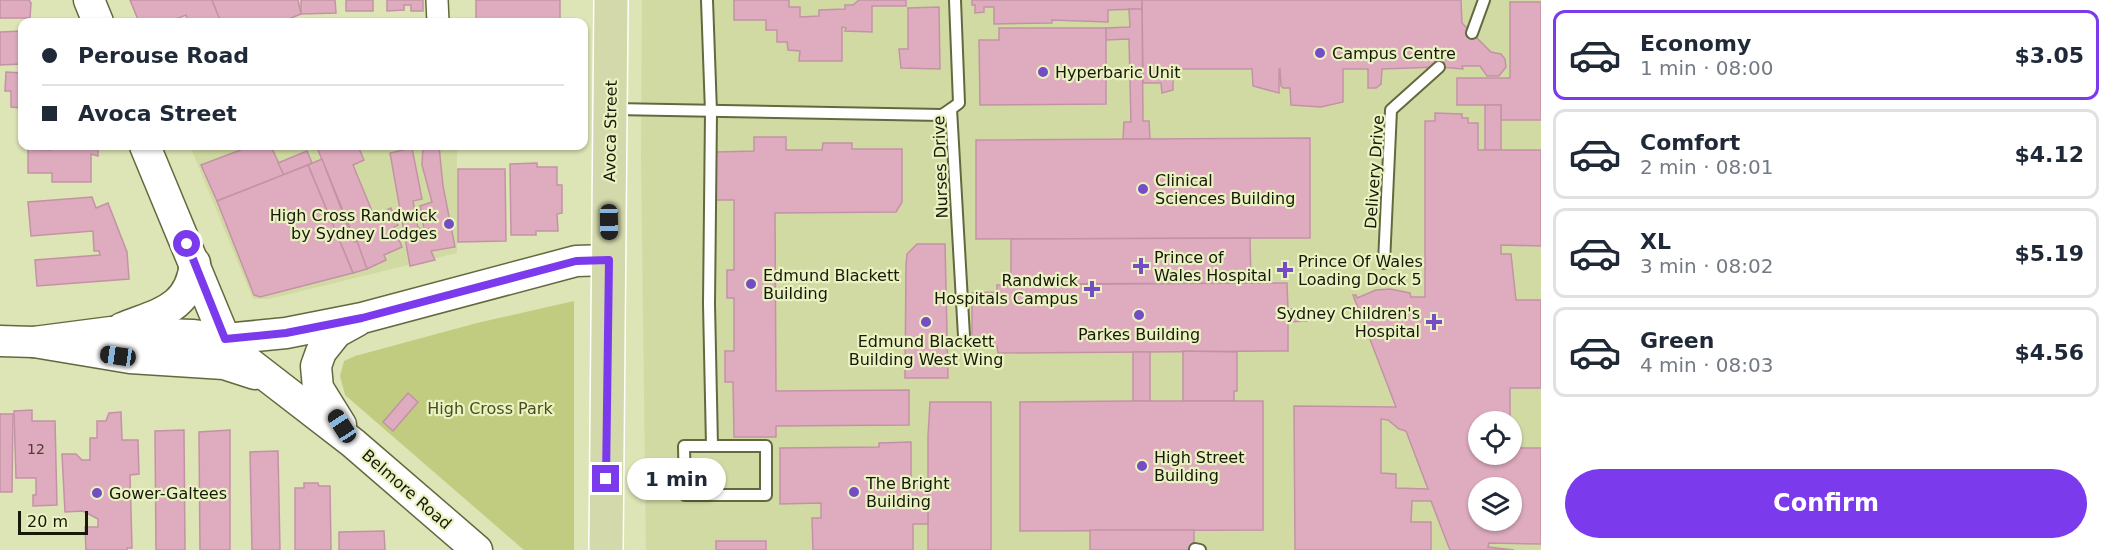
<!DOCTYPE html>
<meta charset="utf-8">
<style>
body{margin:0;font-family:"DejaVu Sans",sans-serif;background:#f6f6f7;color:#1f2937;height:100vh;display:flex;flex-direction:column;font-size:22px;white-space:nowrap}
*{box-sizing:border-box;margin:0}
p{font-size:20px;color:#747a83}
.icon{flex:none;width:33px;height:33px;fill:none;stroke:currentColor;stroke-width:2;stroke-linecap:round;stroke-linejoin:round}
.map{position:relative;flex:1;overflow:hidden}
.panel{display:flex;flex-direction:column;background:#fff;width:570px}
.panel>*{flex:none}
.banner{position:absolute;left:18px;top:18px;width:570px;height:132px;border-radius:12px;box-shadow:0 2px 4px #0004;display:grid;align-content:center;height:132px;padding:0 24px;background:#fff}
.buttons{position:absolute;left:1468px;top:411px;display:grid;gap:12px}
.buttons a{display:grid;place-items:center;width:54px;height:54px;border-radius:50%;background:#fff;box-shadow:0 2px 4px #0004;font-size:30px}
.scale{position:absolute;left:18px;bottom:15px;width:70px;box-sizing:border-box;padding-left:6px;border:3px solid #171908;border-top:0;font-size:16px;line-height:21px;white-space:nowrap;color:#171908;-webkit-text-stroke:4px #eaf2c2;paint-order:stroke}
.end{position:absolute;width:27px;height:27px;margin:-14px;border:8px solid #7c3aed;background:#fff;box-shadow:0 0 0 3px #fff}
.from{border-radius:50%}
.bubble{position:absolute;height:42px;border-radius:21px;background:#fff;box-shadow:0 2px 4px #0004;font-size:20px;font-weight:600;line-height:42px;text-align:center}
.car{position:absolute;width:18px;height:36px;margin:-18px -9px;border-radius:8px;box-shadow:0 0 4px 2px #0007;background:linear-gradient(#222 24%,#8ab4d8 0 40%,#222 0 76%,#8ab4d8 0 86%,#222 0)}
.banner b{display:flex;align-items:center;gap:21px;height:57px;font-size:22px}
.banner b+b{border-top:2px solid #e0e1e3}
.banner i{width:15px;height:15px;background:#1f2937}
ul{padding:10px 0 0;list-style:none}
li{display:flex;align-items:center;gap:18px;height:90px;margin:0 12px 9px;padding:0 12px;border:3px solid #e0e1e3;border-radius:12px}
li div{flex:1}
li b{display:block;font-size:22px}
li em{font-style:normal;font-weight:600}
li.current{border-color:#7c3aed}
li>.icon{width:54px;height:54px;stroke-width:1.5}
.action{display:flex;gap:12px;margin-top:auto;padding:12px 24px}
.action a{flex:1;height:69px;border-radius:36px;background:#7c3aed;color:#fff;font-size:24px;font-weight:600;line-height:69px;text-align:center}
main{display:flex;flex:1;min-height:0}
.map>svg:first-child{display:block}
</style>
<main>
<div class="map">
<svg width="1541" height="550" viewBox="0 0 1541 550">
<rect width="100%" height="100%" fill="#dde4b5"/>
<g fill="#d2daa4" fill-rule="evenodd">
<path d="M 642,0 L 1541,0 L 1541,550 L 646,550 L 641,156 ZM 1479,422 L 1512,422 L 1512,454 L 1479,454 ZM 1479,488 L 1512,488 L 1512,520 L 1479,520 Z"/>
<path d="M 190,146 L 457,146 L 457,253 L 269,299 L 253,299 Z"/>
</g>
<path fill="#c2cc80" d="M 574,301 L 574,550 L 524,550 L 345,395 L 340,376 L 344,361 L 355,356 L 477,323 Z"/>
<g fill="#deacbe" stroke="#c393a5" stroke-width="1.5" fill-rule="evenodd">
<path d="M 0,0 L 29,0 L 31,3 L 30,18 L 0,18 Z"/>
<path d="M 130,0 L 212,0 L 221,22 L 188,22 L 186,15 L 168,22 L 139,22 Z"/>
<path d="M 212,0 L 298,0 L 301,14 L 286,20 L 286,22 L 221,22 Z"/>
<path d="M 301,0 L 335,0 L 336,13 L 301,14 Z"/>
<rect x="346" y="0" width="27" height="11"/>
<path d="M 387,0 L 423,0 L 423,11 L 411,11 L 411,5 L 404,5 L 404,10 L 387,11 Z"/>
<rect x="476" y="0" width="84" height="22"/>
<path d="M 734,0 L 789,0 L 789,7 L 800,7 L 800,17 L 819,16 L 819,10 L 845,9 L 845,5 L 853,5 L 859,0 L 906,0 L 906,6 L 872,6 L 872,32 L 845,31 L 846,28 L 842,27 L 842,61 L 799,61 L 800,51 L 788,50 L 787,42 L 777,42 L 777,30 L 766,30 L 766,20 L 734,20 Z"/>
<path d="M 972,0 L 1142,0 L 1142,9 L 1108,10 L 1108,22 L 1052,20 L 1052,23 L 994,24 L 994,7 L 984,7 L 984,12 L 975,13 L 975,5 L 972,5 Z"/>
<path d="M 1142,0 L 1461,0 L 1462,23 L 1491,52 L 1501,54 L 1505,59 L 1506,67 L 1499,76 L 1487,76 L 1480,66 L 1462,66 L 1463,69 L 1439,67 L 1382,69 L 1381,84 L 1376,88 L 1368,88 L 1368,69 L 1343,69 L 1343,102 L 1321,107 L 1291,105 L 1290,88 L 1283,88 L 1281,86 L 1280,69 L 1279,69 L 1279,93 L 1253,86 L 1252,69 L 1173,69 L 1173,90 L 1162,93 L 1161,83 L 1143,83 Z"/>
<path d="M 1510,2 L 1541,2 L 1541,120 L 1501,120 L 1501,105 L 1457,105 L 1457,78 L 1510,78 Z"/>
<path d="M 939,7 L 940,69 L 901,68 L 899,49 L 908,49 L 908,8 Z"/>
<path d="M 1129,9 L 1142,9 L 1143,121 L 1149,121 L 1150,139 L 1123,139 L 1124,122 L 1131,122 L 1129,39 L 1106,40 L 1106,28 L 1130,27 Z"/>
<path d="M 999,28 L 1106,28 L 1106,104 L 980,105 L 979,40 L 999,40 Z"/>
<path d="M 22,31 L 22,64 L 0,65 L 0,32 Z"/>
<path d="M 6,72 L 22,73 L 22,108 L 11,107 L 11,91 L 5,91 Z"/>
<rect x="1485" y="105" width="16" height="45"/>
<path d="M 1435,113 L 1462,114 L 1462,118 L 1468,118 L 1468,123 L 1478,123 L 1478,150 L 1541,150 L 1541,246 L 1501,245 L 1501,254 L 1511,254 L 1516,300 L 1541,300 L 1541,388 L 1510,388 L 1510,422 L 1479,422 L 1479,454 L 1512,454 L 1512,448 L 1541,448 L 1541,544 L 1489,543 L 1488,547 L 1514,550 L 1450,550 L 1431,501 L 1412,501 L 1411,522 L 1431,522 L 1431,550 L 1295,550 L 1294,406 L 1396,407 L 1353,295 L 1356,295 L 1357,298 L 1376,290 L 1390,289 L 1410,293 L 1411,297 L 1425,297 L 1425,121 L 1435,121 ZM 1381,419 L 1388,420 L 1399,429 L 1406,431 L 1428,489 L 1396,488 L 1396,474 L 1381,473 ZM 1479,488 L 1512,488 L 1512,520 L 1479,520 Z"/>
<path d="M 754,137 L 786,137 L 786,150 L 822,150 L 823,143 L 852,143 L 852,149 L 902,149 L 902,202 L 896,212 L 775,213 L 776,391 L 909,390 L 909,425 L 776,426 L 776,437 L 734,437 L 733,382 L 725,382 L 725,351 L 734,351 L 734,298 L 727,298 L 727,270 L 734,270 L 734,200 L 716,200 L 716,152 L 754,151 Z"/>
<path d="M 1310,138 L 1310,238 L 976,239 L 976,140 Z"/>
<path d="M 45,146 L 98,146 L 98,156 L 91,154 L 91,182 L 52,182 L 52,173 L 28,173 L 28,149 L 51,150 L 51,146 Z"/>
<path d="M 251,146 L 271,146 L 284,175 L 217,201 L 201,165 Z"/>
<path d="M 330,146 L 358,146 L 364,160 L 353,165 L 374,216 L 391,208 L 398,225 L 394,227 L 402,247 L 384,255 L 386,260 L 367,269 L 318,150 Z"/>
<path d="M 423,146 L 439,146 L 443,186 L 455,247 L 431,251 L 435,260 L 410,266 L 390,153 L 412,148 L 422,199 L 413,201 L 418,228 L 424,229 L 420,206 L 432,202 L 422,165 Z"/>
<path d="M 307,151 L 312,163 L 284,175 L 278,163 Z"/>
<path d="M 322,159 L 354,242 L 357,241 L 367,269 L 353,273 L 308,165 Z"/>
<path d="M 537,163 L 537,167 L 557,167 L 557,185 L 562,185 L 562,213 L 557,214 L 558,231 L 536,231 L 536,235 L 511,235 L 510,164 Z"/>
<path d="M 308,165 L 353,273 L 260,297 L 254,295 L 217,201 Z"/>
<path d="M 458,169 L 505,169 L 506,241 L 458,242 Z"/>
<path d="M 92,197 L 96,208 L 108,203 L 127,252 L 129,279 L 37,286 L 35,260 L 100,255 L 99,251 L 94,251 L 93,231 L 31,236 L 28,202 Z"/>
<path d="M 1250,238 L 1251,283 L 1011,284 L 1011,239 Z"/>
<path d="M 917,244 L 945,244 L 948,378 L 905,378 L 906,265 L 907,254 Z"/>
<path d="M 1287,283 L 1288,309 L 1306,309 L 1307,321 L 1288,322 L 1288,351 L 998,353 L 997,346 L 972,347 L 972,293 L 997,292 L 997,285 Z"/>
<path d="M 1183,351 L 1237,352 L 1237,391 L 1234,391 L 1234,401 L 1183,401 Z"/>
<rect x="1133" y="352" width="17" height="49"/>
<path d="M 408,393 L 418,402 L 393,431 L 383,422 Z"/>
<path d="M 1133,401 L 1263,401 L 1263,530 L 1020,531 L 1020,402 Z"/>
<path d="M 930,402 L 991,402 L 991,550 L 928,550 L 928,436 Z"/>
<path d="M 32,410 L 32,421 L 55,421 L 57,505 L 33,506 L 33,495 L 36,495 L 36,478 L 16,478 L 14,411 Z"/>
<path d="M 121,412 L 122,440 L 138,440 L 139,474 L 130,475 L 132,548 L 127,548 L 127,550 L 86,550 L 85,527 L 98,527 L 98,519 L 83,511 L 65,512 L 62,454 L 76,454 L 82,460 L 90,460 L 90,438 L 97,438 L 97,421 L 106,421 L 109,413 Z"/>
<path d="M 0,414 L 13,414 L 12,492 L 0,492 Z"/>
<path d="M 184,430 L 185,550 L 156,550 L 155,431 Z"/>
<path d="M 230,430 L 230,550 L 200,550 L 199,432 Z"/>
<path d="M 911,442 L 911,481 L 928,481 L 928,524 L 913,524 L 913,550 L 813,550 L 812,518 L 821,518 L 821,503 L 780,504 L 780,448 L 879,447 L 879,443 Z"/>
<path d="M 278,451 L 280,550 L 252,550 L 250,452 Z"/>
<path d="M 304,483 L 318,483 L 319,486 L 330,486 L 331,550 L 295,550 L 295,488 L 304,488 Z"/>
<rect x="1090" y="530" width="104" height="20"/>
<path d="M 384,531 L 385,550 L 339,550 L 339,532 Z"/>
<rect x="716" y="541" width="50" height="9"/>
</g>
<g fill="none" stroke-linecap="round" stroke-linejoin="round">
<g stroke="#63693e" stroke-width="14">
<g id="lane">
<path d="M 707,0 L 711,112 L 709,304 L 712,446"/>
<path d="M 955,0 L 959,103 L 951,109 L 964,336"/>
<path d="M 1472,33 L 1484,0"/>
<path d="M 614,109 L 942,115 L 951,109"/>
<path d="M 1384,263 L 1391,110 L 1439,67"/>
<path d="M 684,446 L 766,446 L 766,495 L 685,495 Z"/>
<path d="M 1195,549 L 1200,550"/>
</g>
</g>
<g stroke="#63693e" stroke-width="24">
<path id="street" d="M 437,0 L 438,22"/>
</g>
<g stroke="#63693e" stroke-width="33">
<g id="secondary">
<path d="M 89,0 L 98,22"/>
<path d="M 145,146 L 225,339 L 243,358 L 353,443 L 477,550"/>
<path d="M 122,328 C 160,313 190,309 195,263"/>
<path d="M 0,341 L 34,342 L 130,358 L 224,364 L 255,374"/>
<path d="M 34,342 L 111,332 L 192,335 L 225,339 L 286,333 L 362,318 L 576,261 L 609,260"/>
<path d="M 341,425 L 318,388 L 316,366 L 321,352 L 337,332 L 357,321"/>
</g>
</g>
<g stroke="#fff" stroke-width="36">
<path id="primary" d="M 606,550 L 611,0"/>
</g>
<use href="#lane" stroke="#fff" stroke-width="10"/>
<use href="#street" stroke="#fff" stroke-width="21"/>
<use href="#secondary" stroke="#fff" stroke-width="30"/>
<use href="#primary" stroke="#d3d9aa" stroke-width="33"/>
</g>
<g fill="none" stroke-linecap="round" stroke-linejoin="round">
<path stroke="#7c3aed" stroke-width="8" d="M 187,244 L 225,339 L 286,333 L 362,318 L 576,261 L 609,260 L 606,479"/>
</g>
<g fill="#744cc4" stroke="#eaf2c2" stroke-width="2">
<circle cx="1320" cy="53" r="6"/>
<circle cx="1043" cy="72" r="6"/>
<circle cx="1143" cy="189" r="6"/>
<circle cx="449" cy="224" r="6"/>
<path d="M1138 257h6v6h6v6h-6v6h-6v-6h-6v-6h6z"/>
<path d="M1282 261h6v6h6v6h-6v6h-6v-6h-6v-6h6z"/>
<circle cx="751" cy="284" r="6"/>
<path d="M1089 280h6v6h6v6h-6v6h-6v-6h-6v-6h6z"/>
<circle cx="1139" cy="315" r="6"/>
<circle cx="926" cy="322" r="6"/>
<path d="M1431 313h6v6h6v6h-6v6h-6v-6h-6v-6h6z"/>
<circle cx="1142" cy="466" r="6"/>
<circle cx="854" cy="492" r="6"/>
<circle cx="97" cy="493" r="6"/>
</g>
<g text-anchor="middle" stroke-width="4.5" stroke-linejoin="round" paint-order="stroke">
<g font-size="14" fill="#493e36">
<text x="36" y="454">12</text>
</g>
<g font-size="16" fill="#171908" stroke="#eaf2c2" text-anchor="start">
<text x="1332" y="59">Campus Centre</text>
<text x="1055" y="78">Hyperbaric Unit</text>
<text x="1155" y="186">Clinical<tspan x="1155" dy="18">Sciences Building</tspan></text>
<text x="437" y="221" text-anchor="end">High Cross Randwick<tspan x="437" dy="18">by Sydney Lodges</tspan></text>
<text x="1154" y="263">Prince of<tspan x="1154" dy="18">Wales Hospital</tspan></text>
<text x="1298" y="267">Prince Of Wales<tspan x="1298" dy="18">Loading Dock 5</tspan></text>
<text x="763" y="281">Edmund Blackett<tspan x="763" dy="18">Building</tspan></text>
<text x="1078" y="286" text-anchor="end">Randwick<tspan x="1078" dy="18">Hospitals Campus</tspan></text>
<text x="1420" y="319" text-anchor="end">Sydney Children's<tspan x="1420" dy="18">Hospital</tspan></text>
<text x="1139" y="340" text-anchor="middle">Parkes Building</text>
<text x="926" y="347" text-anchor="middle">Edmund Blackett<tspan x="926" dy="18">Building West Wing</tspan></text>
<text x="1154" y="463">High Street<tspan x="1154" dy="18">Building</tspan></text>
<text x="866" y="489">The Bright<tspan x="866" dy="18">Building</tspan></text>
<text x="109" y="499">Gower-Galtees</text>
</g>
<g font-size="16" fill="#171908" stroke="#eaf2c2">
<text transform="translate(610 131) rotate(-89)" y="6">Avoca Street</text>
<text transform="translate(940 167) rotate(-92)" y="6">Nurses Drive</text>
<text transform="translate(1374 172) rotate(-86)" y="6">Delivery Drive</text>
<text transform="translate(407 489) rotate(41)" y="6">Belmore Road</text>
</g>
<g font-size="16" fill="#484d1d" stroke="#eaf2c2">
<text x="490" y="414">High Cross Park</text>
</g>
</g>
</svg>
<div class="buttons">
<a><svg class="icon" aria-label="locate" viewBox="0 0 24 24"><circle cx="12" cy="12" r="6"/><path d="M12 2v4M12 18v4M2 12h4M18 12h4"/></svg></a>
<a><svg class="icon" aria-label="layers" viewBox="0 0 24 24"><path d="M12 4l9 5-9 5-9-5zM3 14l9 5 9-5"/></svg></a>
</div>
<div class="scale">20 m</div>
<i class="end from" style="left:187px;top:244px"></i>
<i class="end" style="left:606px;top:479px"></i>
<div class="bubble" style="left:627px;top:458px;width:99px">1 min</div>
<i class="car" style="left:609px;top:222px;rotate:179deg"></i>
<i class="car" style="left:118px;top:356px;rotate:278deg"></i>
<i class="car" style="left:342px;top:426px;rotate:327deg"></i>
<div class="banner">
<b><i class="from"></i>Perouse Road</b>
<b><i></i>Avoca Street</b>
</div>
</div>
<section class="panel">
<ul>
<li class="current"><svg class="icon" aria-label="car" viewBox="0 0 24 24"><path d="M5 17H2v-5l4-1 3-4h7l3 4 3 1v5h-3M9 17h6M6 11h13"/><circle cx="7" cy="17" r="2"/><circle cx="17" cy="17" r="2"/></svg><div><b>Economy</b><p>1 min · 08:00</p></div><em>$3.05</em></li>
<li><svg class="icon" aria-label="car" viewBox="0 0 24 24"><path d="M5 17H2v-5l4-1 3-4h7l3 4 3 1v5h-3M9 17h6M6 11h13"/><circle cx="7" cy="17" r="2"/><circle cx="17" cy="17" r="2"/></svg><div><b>Comfort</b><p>2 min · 08:01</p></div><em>$4.12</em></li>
<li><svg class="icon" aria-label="car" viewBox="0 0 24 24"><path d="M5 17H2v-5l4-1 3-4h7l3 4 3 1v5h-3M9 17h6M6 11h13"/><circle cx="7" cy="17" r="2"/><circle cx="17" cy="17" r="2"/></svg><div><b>XL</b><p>3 min · 08:02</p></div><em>$5.19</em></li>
<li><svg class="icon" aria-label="car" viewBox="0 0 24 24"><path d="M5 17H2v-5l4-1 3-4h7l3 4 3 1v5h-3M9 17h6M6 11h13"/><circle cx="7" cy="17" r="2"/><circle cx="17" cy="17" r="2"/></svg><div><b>Green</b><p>4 min · 08:03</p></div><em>$4.56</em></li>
</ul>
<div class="action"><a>Confirm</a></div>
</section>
</main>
